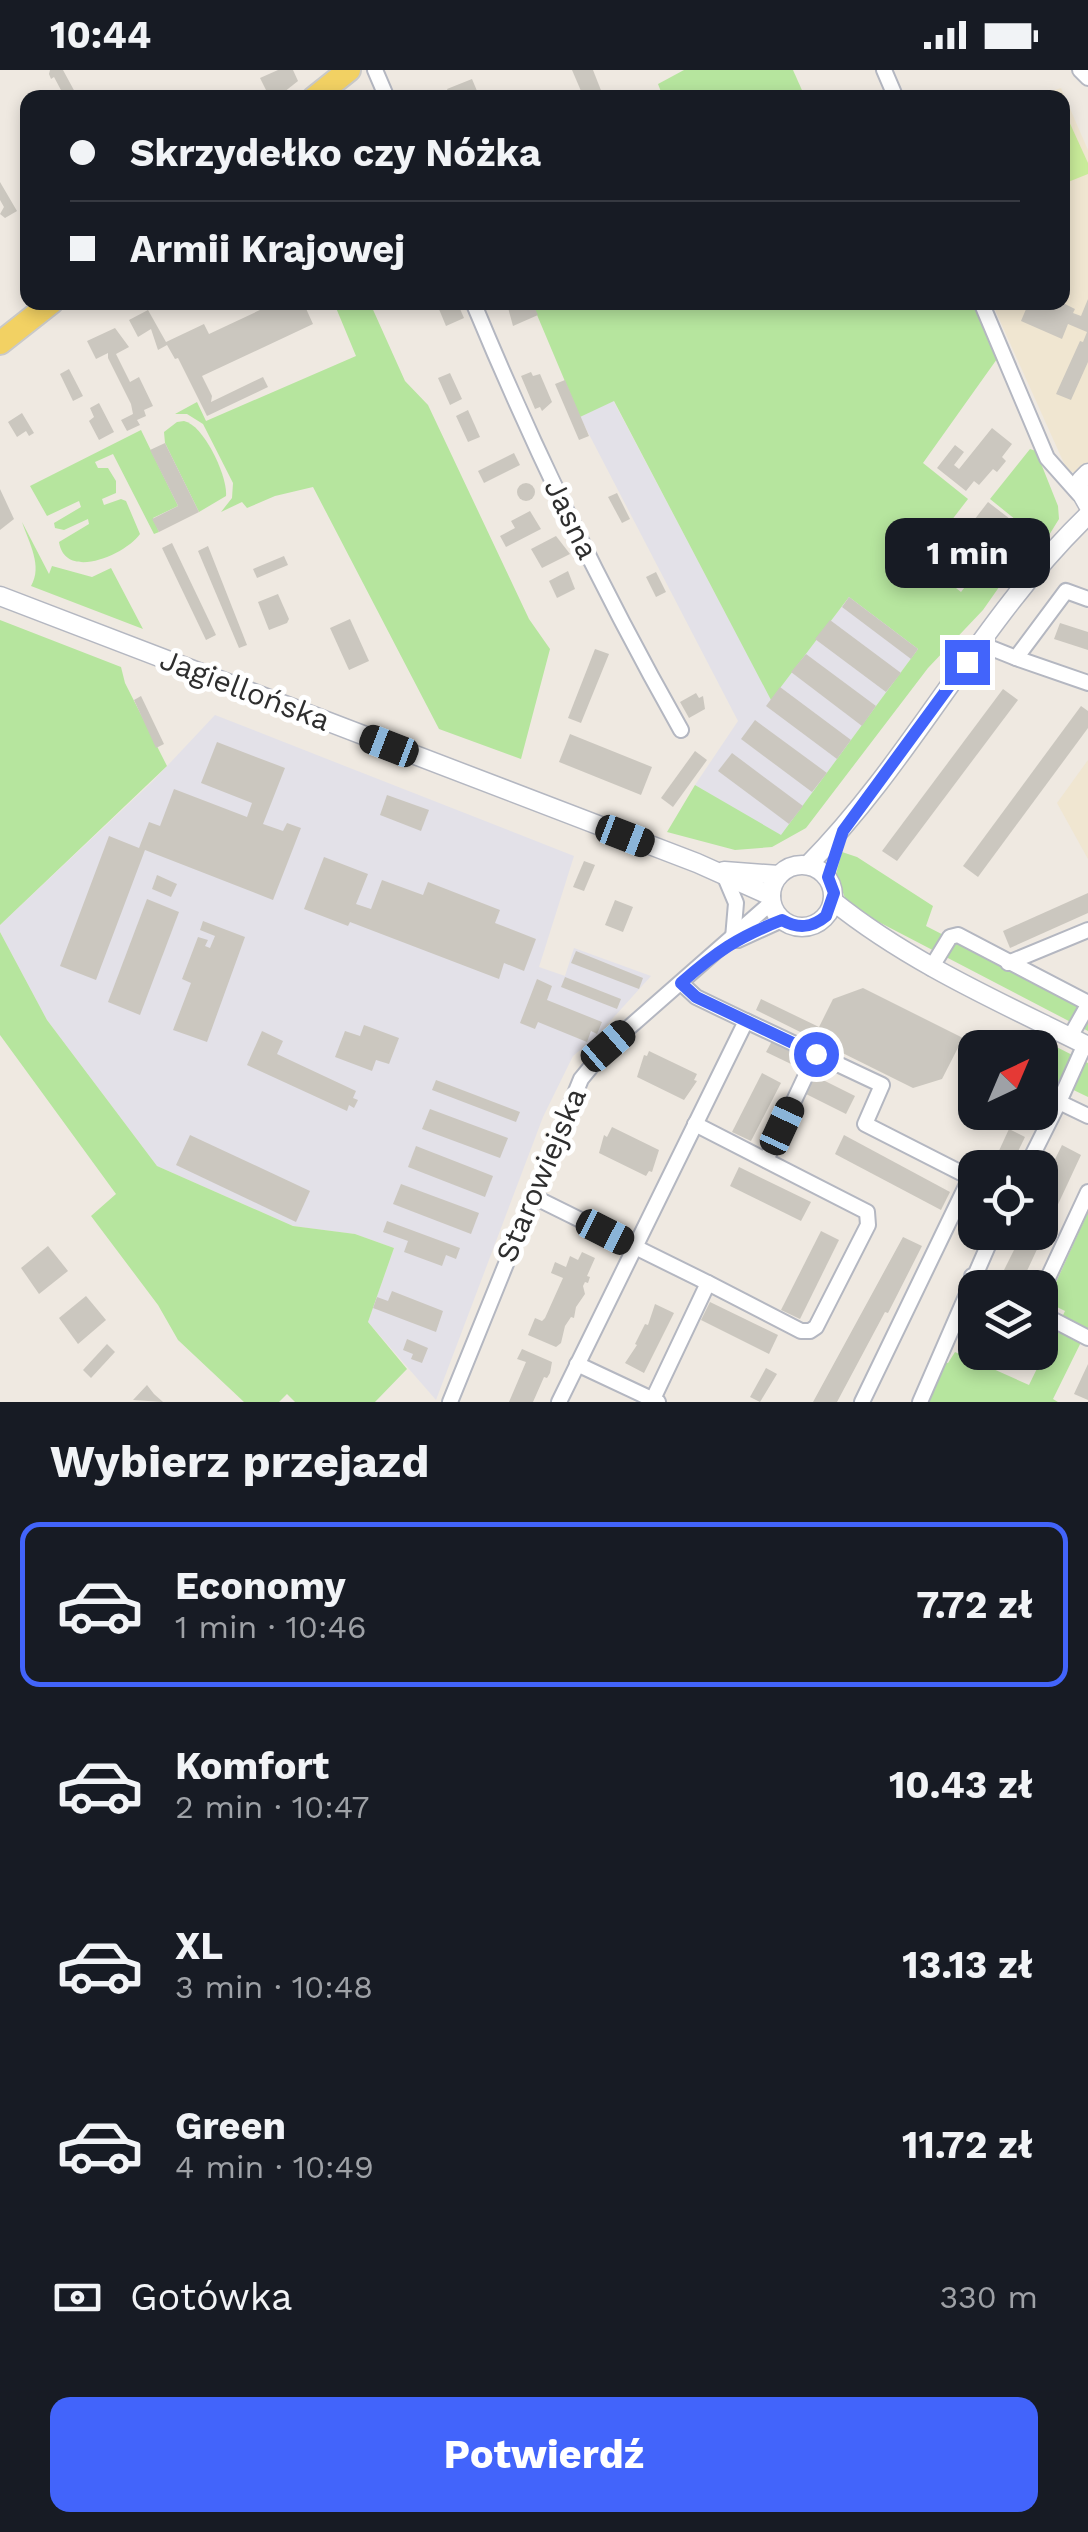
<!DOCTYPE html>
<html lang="pl">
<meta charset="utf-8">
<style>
body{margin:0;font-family:"Work Sans",sans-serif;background:#20242c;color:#f1f3f6;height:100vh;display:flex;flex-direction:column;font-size:38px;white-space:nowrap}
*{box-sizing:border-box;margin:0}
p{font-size:32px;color:#9ea1a6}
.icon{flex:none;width:55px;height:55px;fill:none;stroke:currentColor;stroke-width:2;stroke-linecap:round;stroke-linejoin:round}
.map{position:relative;height:1332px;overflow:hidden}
.panel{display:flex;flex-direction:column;background:#171b24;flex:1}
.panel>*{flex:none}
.top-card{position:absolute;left:20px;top:20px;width:1050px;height:220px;border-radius:20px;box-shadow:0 5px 15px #0003;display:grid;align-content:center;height:220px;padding:0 50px;background:#171b24}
.needle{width:65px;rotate:44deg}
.tools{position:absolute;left:958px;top:960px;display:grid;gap:20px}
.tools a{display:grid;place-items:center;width:100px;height:100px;border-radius:20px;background:#171b24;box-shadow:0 5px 15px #0003;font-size:50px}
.end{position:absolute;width:45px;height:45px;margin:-22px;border:12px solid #4264fb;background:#fff;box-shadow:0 0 0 5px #fff}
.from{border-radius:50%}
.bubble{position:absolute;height:70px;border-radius:20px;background:#171b24;box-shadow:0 5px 15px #0003;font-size:32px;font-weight:700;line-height:70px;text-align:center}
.car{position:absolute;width:30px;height:60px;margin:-30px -15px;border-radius:12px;box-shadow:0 0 8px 2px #0007;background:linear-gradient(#222 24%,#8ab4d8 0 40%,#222 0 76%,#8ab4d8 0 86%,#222 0)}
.top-card b{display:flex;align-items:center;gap:35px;height:95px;font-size:38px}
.top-card b+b{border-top:2px solid #363941}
.top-card i{width:25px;height:25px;background:#f1f3f6}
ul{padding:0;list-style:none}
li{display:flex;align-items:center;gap:30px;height:165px;margin:0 20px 15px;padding:0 30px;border:5px solid transparent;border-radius:20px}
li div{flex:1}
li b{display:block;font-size:38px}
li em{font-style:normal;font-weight:700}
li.current{border-color:#4264fb}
li>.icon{width:90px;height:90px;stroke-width:1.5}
h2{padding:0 50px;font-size:45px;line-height:120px}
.pay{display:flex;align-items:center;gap:25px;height:110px;padding:0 50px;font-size:38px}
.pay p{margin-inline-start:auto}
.primary-button{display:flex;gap:20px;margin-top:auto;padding:20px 50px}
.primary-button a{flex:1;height:115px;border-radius:20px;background:#4264fb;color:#fff;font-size:40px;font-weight:700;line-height:115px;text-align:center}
.status{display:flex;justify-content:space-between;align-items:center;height:70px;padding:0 50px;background:#171b24;direction:ltr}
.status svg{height:28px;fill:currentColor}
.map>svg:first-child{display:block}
</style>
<div class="status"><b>10:44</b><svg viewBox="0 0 49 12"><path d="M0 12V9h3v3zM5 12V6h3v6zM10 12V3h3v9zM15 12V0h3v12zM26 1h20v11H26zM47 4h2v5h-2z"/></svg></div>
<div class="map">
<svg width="1088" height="1332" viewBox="0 0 1088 1332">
<rect width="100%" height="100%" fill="#efe9e1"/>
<g fill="#e3e1e8">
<path d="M 613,330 L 771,629 L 849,527 L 918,579 L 781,766 L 695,715 L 738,651 L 580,347 Z"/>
<path d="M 215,645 L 574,786 L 539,897 L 565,906 L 574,878 L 651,906 L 595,968 L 573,986 L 543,1047 L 436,1330 L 368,1252 L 394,1178 L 355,1164 L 293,1156 L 157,1096 L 47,950 L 0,862 L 0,855 L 153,711 Z"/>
</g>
<g fill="#f0e6d1">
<path d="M 1061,18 L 1088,80 L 1088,392 L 1079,404 L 1067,400 L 992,233 L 1062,232 L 1062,28 L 1033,27 Z"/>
<path d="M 1088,690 L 1088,789 L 1057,733 Z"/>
</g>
<g fill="#b6e59e">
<path d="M 684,0 L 793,0 L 805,27 L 663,27 L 658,14 Z"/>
<path d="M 334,233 L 370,233 L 405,311 L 428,335 L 529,549 L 550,579 L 521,689 L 439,659 L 313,417 L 275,426 L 247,438 L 242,432 L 221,442 L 232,428 L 233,413 L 203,354 L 187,344 L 175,344 L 197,332 L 206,351 L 356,286 Z"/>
<path d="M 532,233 L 973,233 L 997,289 L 923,393 L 968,429 L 921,490 L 961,522 L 1016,450 L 990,429 L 1030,379 L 1036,381 L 1058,436 L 1059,449 L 1046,470 L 1032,470 L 983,540 L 928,598 L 806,758 L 772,777 L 735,780 L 667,762 L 695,715 L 781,765 L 918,579 L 849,527 L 771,630 L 614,331 L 580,347 Z"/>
<path d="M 184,351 C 204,355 228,407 226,426 L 199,442 L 165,373 L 164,362 L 177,352 Z"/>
<path d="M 141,360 L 178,436 L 153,448 L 159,462 L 154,464 L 113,384 L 95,392 L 98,398 L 108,398 L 116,411 L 116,423 L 102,429 L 104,435 L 121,429 L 126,431 L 140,464 C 125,485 65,511 59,472 L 89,454 L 88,449 L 64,460 L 55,458 L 54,453 L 81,437 L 79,431 L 47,446 L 30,416 Z"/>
<path d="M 22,452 L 49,504 L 52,496 L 92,507 L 111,498 L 143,559 L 31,516 C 43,496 29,473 22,452 Z"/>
<path d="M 0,550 L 121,597 L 125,613 L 167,696 L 0,855 Z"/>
<path d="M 842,782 L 857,787 L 933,836 L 926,856 L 1088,939 L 1088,961 L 848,836 L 836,804 Z"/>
<path d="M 0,862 L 47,950 L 157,1096 L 293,1156 L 355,1164 L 394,1178 L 368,1252 L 407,1299 L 375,1332 L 295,1332 L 287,1324 L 279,1332 L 244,1332 L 178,1270 L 158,1235 L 91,1146 L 116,1124 L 0,965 Z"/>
<path d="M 1029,963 L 1088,993 L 1088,1027 L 1059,1013 L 1036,1058 L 999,1043 L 1040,1042 L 1040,978 L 1023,977 Z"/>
<path d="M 1088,1142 L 1088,1258 L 1053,1329 L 1058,1332 L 926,1332 L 942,1291 L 948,1293 L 955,1282 L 1029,1315 L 1065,1241 L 1047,1232 Z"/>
</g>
<path fill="#c9ec9a" d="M 1062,36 L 1088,93 L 1088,104 L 1063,114 Z"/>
<g fill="#cbc7bf">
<path d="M 50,0 L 63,0 L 76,24 L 61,27 L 59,23 L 62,22 L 54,7 L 51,9 L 49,4 Z"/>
<path d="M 278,0 L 293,0 L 298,11 L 279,26 L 270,28 L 260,8 Z"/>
<path d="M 572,0 L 593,0 L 604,28 L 584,28 Z"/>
<path d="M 472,9 L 480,28 L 451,28 L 447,19 Z"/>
<path d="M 0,112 L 17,141 L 5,148 L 0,144 L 4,137 L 0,130 Z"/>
<path d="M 1088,229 L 1088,292 L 1071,330 L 1056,324 L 1080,271 L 1083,272 L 1087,262 L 1068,254 L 1062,269 L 1021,251 L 1029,232 L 1061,232 L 1075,239 L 1073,243 L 1081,246 Z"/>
<path d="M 277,232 L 303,232 L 313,254 L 202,306 L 212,326 L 211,332 L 263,307 L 268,317 L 207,346 L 178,288 L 175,289 L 167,275 L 158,280 L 151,259 L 138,267 L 129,250 L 148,240 L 166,272 L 204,254 L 209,264 Z"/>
<path d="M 436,232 L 457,232 L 464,248 L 446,256 Z"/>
<path d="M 509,232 L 532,232 L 538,245 L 513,256 L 507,234 Z"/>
<path d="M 115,258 L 129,277 L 116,284 L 130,312 L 139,307 L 153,336 L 144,340 L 146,346 L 137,350 L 140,355 L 127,361 L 121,350 L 133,344 L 131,334 L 108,288 L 108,283 L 96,289 L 87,271 Z"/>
<path d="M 69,299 L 83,326 L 73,331 L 60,304 Z"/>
<path d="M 531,302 L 533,306 L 540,304 L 552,332 L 542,341 L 540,337 L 535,339 L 521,306 Z"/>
<path d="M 450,303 L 462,329 L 450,335 L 438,308 Z"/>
<path d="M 565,310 L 589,366 L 579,370 L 555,314 Z"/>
<path d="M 99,333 L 114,362 L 99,370 L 89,351 L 94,347 L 90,338 Z"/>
<path d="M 468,340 L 480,367 L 468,372 L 456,346 Z"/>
<path d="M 22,343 L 34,363 L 29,366 L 26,361 L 17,367 L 8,352 Z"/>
<path d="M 992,358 L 1012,374 L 1002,387 L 1006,391 L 997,402 L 993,399 L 979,415 L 974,411 L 966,421 L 937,398 L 955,375 L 964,382 L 954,395 L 959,399 Z"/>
<path d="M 165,373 L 199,442 L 159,462 L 152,449 L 178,436 L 150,380 Z"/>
<path d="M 514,383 L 520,395 L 484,413 L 478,401 Z"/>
<circle cx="526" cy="422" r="9"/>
<path d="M 0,419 L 14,449 L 0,460 Z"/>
<path d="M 617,423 L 630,449 L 622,453 L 608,427 Z"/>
<path d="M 988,432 L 1010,449 L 965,506 L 944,489 Z"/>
<path d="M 530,441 L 541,459 L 506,477 L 500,466 L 515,458 L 511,451 Z"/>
<path d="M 556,466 L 570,484 L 542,498 L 531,479 Z"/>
<path d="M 172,473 L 216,565 L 206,570 L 162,478 Z"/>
<path d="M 208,476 L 247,575 L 239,578 L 198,481 Z"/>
<path d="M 284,486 L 288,495 L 257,508 L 253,499 Z"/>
<path d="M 568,501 L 575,519 L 557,528 L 549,511 Z"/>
<path d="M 656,502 L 666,522 L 656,527 L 646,507 Z"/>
<path d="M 278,524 L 289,549 L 287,553 L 269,560 L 258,532 Z"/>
<path d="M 849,527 L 918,579 L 911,589 L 842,537 Z"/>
<path d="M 350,549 L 369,591 L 349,600 L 330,558 Z"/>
<path d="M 830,550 L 901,603 L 886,622 L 815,569 Z"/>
<path d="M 1060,553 L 1088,562 L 1088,580 L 1054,569 Z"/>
<path d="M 595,579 L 609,584 L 581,653 L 568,648 Z"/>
<path d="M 806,584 L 876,636 L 862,656 L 791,602 Z"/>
<path d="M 780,617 L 851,670 L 837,689 L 766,636 Z"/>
<path d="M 1003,619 L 1018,630 L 897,791 L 882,781 Z"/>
<path d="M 696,623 L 699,628 L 703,626 L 705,639 L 689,648 L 680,632 Z"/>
<path d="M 141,626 L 164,674 L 156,678 L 134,630 Z"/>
<path d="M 1081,636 L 1088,641 L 1088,658 L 978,807 L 963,796 Z"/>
<path d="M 755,650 L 827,703 L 812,722 L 741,669 Z"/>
<path d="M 570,664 L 652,697 L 641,725 L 559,692 Z"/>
<path d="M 217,672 L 285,698 L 263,754 L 283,761 L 287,753 L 301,758 L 273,830 L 145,780 L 96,910 L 60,896 L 109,766 L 139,778 L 149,752 L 160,756 L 174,719 L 247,747 L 252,733 L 201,713 Z"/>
<path d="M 695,681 L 707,690 L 673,737 L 661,728 Z"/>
<path d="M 732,683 L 803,736 L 789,754 L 718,701 Z"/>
<path d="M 387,725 L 429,740 L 421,761 L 380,745 Z"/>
<path d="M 324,787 L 368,804 L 356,834 L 371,839 L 382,810 L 423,825 L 428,812 L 500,840 L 495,853 L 536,869 L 524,901 L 504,893 L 499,909 L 350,852 L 348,856 L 304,839 Z"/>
<path d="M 584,791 L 595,795 L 584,821 L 573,817 Z"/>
<path d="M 157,805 L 177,814 L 171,827 L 152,819 Z"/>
<path d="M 1088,823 L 1088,843 L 1010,878 L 1003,861 Z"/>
<path d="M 147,829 L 179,842 L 140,945 L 108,932 Z"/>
<path d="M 615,830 L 633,837 L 623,862 L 605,855 Z"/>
<path d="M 203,851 L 245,867 L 207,972 L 173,960 L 191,913 L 182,909 L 198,867 L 208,870 L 205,876 L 210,878 L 215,866 L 200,860 Z"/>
<path d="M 576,881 L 643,908 L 639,919 L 571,893 Z"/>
<path d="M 565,907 L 621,929 L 617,939 L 561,917 Z"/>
<path d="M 537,909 L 552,916 L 547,930 L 602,952 L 597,964 L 591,961 L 587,972 L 538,952 L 535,959 L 520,953 Z"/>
<path d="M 863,918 L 963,968 L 942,1009 L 913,1018 L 756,940 L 761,929 L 819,957 L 833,929 Z"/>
<path d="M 364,955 L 399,968 L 389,994 L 376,990 L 372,1001 L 335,987 L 345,961 L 360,966 Z"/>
<path d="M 262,961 L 283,971 L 277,984 L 356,1021 L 353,1028 L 358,1030 L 354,1038 L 349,1035 L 347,1041 L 247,995 Z"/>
<path d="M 772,971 L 796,983 L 791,994 L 766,982 Z"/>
<path d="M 649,981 L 697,1004 L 694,1010 L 697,1011 L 684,1030 L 637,1007 L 644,985 L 647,986 Z"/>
<path d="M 762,1003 L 781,1013 L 751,1071 L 732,1062 Z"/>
<path d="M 815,1006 L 855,1026 L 846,1044 L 806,1024 Z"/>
<path d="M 436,1010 L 520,1042 L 516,1052 L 432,1020 Z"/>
<path d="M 430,1039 L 508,1068 L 500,1088 L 422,1059 Z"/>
<path d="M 612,1057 L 659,1080 L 652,1102 L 649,1101 L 646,1106 L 599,1083 L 604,1065 L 607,1067 Z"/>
<path d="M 1009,1059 L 1025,1067 L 1010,1098 L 991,1098 Z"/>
<path d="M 190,1065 L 310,1121 L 296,1152 L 176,1095 Z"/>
<path d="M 844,1065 L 950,1122 L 941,1140 L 835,1084 Z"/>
<path d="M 1062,1075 L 1081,1085 L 1019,1218 L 1000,1208 L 1023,1162 L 1040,1162 L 1040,1120 Z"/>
<path d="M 416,1076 L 493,1106 L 485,1127 L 408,1097 Z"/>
<path d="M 739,1097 L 811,1132 L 801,1151 L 730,1116 Z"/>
<path d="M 401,1114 L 479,1143 L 471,1164 L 393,1134 Z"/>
<path d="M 387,1151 L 460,1178 L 456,1189 L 446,1185 L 442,1196 L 404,1182 L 408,1171 L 383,1162 Z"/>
<path d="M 821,1161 L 839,1170 L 800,1249 L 781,1240 Z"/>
<path d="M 903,1167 L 922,1176 L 888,1243 L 885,1242 L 837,1332 L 813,1332 Z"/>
<path d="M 48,1176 L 68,1201 L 39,1224 L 21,1198 Z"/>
<path d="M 582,1182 L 595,1188 L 587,1206 L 590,1207 L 588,1213 L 585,1212 L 583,1216 L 585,1224 L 576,1237 L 574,1248 L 571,1247 L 565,1256 L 561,1273 L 556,1277 L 528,1265 L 535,1248 L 542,1251 L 545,1248 L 563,1208 L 551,1203 L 555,1192 L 566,1197 L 570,1186 L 578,1190 Z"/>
<path d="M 392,1221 L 443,1241 L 436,1262 L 373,1238 L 377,1227 L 388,1231 Z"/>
<path d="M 86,1226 L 106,1250 L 78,1274 L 59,1248 Z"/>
<path d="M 710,1232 L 778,1265 L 769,1284 L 701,1250 Z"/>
<path d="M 655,1234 L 674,1243 L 644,1303 L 625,1293 L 637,1275 L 635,1274 L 645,1254 L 648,1255 Z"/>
<path d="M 407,1269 L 428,1278 L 422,1293 L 411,1289 L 413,1284 L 403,1280 Z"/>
<path d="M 107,1274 L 115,1282 L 91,1308 L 83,1300 Z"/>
<path d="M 522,1279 L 552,1292 L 550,1303 L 547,1308 L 544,1307 L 533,1332 L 509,1332 L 526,1292 L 517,1289 Z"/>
<path d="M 992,1282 L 1037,1282 L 1030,1297 L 1020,1292 L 1017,1296 L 1011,1293 L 1014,1289 L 1002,1283 L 1000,1287 Z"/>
<path d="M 1088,1294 L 1088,1330 L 1074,1324 Z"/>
<path d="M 766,1298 L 777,1304 L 760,1332 L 750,1327 Z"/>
<path d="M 147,1315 L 154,1324 L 163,1332 L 133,1330 Z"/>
</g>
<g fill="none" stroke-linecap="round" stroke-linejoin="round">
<g stroke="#b4b7c1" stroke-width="18">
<g id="minor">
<path d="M 375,0 L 387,28"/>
<path d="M 884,0 L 896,28"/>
<path d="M 1080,0 L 1088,8"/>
<path d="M 473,232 C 534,379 603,522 681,660"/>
<path d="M 981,232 L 1047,388 L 1079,424"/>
<path d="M 981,574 L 1016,588 L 1066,521 L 1088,529"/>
<path d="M 1016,588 L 1088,613"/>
<path d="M 725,807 L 736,833 L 733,868"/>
<path d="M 738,870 L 782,850"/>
<path d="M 1008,893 L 1088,860"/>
<path d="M 931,898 L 950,867 L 958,865 L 1088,933"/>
<path d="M 746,951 L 882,1015 L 865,1054 L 975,1110"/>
<path d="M 1070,967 L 1088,935"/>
<path d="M 1085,974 L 1059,1032 L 1088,1046"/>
<path d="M 695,1054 L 867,1142 L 868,1155 L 816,1257 L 810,1261 L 801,1261 L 708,1213"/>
<path d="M 766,1090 L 816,984"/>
<path d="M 1026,1098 L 1059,1032"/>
<path d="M 532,1126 L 708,1213 L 653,1329"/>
<path d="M 972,1206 L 992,1218"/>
<path d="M 1040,1225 L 1088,1122"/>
<path d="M 1040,1243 L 1088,1268"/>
<path d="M 577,1294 L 658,1332"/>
<path d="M 450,1332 L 581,1009 L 608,976 L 772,832"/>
<path d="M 559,1332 L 746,951 L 696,927 L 681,913"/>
<path d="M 862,1332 L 970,1108"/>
<path d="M 920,1332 L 994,1162"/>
</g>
</g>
<g stroke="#b4b7c1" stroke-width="21">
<g id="tertiary">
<path d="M 1088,403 L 1081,410 L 1079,419 L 1088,435"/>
<path d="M 0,526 L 697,793 L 771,826"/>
<circle cx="802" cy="826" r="31"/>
<path d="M 808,795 C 913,689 980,549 1088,445"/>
<path d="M 724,801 L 779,805"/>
<path d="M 833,831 C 910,893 1000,932 1088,976"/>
</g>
</g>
<g stroke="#c9c9c9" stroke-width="26">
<g id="primary">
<path d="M 314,28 L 349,0"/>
<path d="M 0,273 L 52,232"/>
</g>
</g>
<use href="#minor" stroke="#fff" stroke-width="14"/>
<use href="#tertiary" stroke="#fff" stroke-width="18"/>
<use href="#primary" stroke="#f2d163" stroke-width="22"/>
</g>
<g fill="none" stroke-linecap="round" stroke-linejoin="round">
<path stroke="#4264fb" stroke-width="12" d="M 816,984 L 696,927 L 681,913 C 716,882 738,867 782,850 C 798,859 812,858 826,846 L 834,823 L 828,807 L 843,761 L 967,592"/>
</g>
<g text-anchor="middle" stroke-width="10" stroke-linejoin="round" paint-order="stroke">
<g font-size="30" fill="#2e2e2e" stroke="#fff">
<text transform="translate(571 449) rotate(64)" y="10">Jasna</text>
<text transform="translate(245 620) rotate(21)" y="10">Jagiellońska</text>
<text transform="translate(541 1105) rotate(-67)" y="10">Starowiejska</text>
</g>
</g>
</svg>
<div class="tools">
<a><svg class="needle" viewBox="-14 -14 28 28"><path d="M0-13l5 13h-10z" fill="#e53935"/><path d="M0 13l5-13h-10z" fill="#9ea1a6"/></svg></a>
<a><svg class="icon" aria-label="locate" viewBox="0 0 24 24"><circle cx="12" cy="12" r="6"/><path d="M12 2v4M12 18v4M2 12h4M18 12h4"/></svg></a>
<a><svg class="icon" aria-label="layers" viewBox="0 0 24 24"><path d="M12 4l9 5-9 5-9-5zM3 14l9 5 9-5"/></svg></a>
</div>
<i class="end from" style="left:816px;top:984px"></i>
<i class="end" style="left:967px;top:592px"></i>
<div class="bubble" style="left:885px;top:448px;width:165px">1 min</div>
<i class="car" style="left:389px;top:676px;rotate:291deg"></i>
<i class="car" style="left:625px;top:766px;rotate:111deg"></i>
<i class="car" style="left:608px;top:976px;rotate:49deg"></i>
<i class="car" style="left:782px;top:1056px;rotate:25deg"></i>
<i class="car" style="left:605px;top:1162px;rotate:117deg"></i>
<div class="top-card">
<b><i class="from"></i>Skrzydełko czy Nóżka</b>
<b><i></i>Armii Krajowej</b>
</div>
</div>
<section class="panel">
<h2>Wybierz przejazd</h2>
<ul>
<li class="current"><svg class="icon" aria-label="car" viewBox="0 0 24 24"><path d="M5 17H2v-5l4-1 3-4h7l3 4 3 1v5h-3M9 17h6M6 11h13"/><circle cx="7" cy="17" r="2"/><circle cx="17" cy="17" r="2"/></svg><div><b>Economy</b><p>1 min · 10:46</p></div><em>7.72 zł</em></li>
<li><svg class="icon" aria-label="car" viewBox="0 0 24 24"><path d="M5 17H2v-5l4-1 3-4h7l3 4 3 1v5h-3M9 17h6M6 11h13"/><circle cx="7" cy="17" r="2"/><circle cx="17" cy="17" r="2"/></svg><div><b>Komfort</b><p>2 min · 10:47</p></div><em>10.43 zł</em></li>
<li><svg class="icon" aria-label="car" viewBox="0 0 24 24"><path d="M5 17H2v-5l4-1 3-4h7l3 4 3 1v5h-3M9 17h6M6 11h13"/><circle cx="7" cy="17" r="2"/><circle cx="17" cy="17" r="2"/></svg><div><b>XL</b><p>3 min · 10:48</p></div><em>13.13 zł</em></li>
<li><svg class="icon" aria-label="car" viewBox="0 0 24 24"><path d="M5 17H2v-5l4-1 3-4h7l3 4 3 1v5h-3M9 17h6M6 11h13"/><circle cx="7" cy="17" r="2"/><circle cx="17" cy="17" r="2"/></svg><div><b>Green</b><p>4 min · 10:49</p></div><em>11.72 zł</em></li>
</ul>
<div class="pay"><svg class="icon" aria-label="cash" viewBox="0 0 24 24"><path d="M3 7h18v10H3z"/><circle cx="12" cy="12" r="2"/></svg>Gotówka<p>330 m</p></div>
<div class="primary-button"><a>Potwierdź</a></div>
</section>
